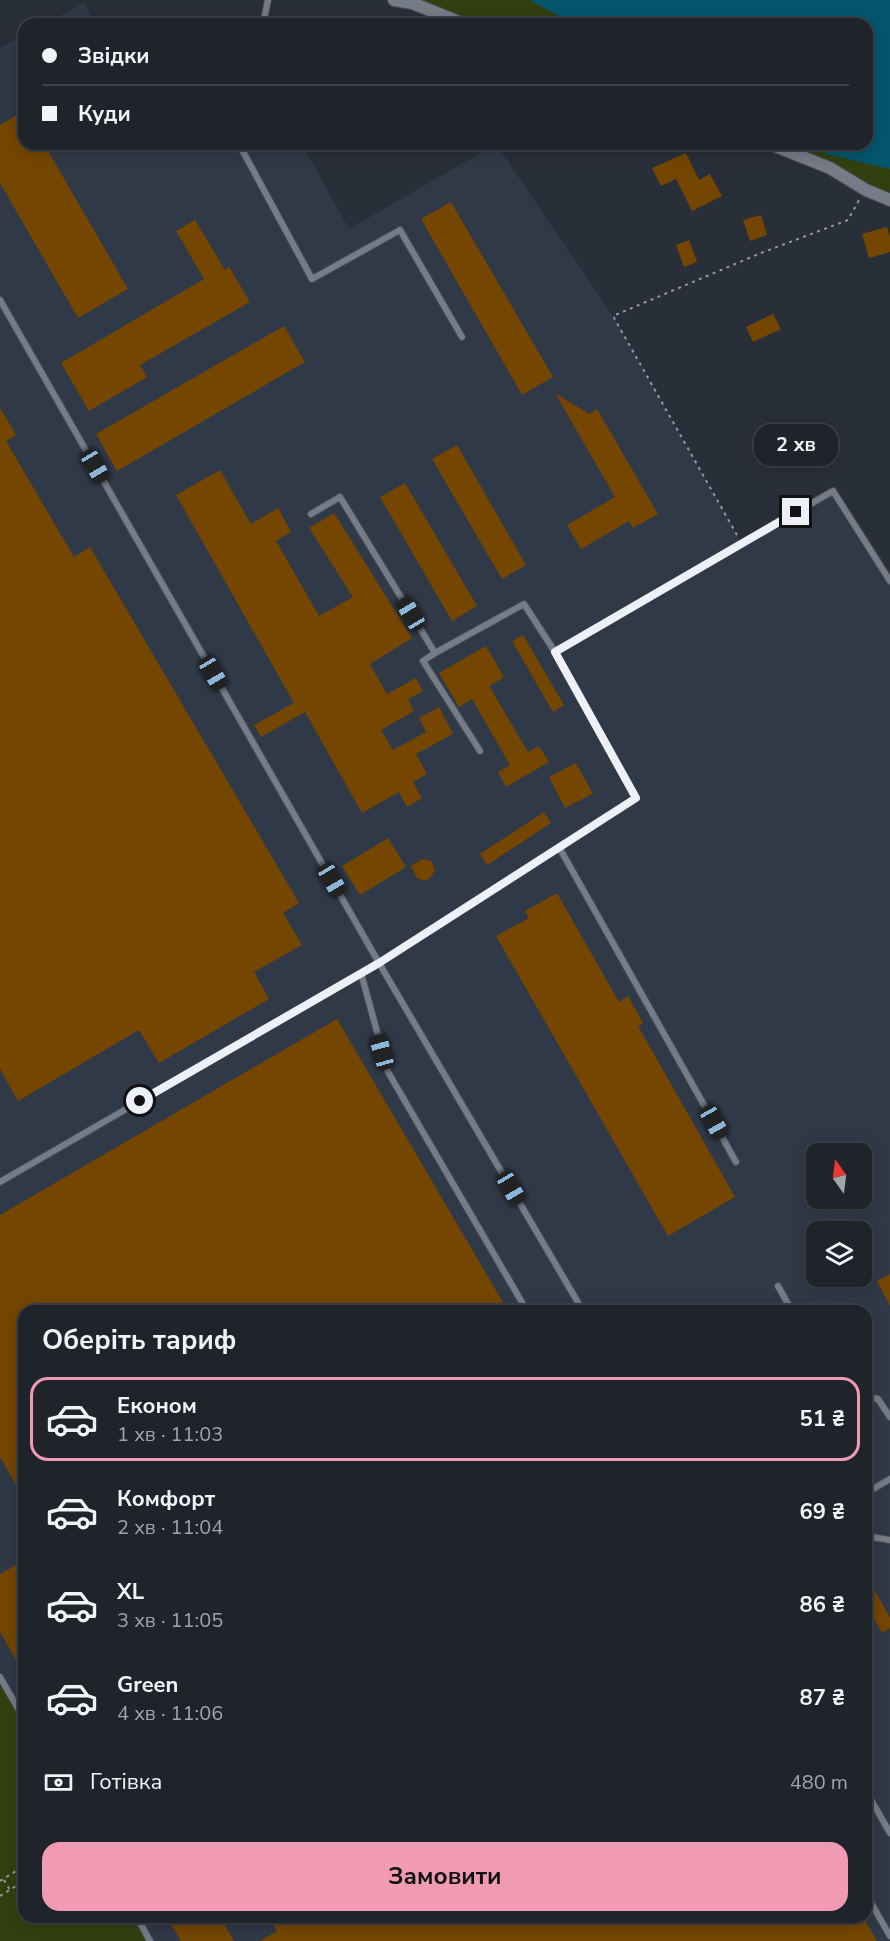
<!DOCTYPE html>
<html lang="uk">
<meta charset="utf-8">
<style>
body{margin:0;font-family:"Nunito Sans",sans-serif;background:#272b32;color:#f1f3f6;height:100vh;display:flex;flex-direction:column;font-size:22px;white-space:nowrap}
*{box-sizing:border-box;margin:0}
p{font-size:20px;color:#a1a4a8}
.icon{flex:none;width:33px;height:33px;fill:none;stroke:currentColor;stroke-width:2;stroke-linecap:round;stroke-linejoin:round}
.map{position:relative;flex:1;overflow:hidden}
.drawer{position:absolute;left:18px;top:1305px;width:854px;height:618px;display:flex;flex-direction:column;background:#1f232a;border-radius:18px;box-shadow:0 3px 15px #0003,0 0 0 2px #3c4047}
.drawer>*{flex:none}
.guide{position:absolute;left:18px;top:18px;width:855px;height:132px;border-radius:18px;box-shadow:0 3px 15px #0003,0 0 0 2px #3c4047;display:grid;align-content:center;height:132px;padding:0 24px;background:#1f232a}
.needle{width:39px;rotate:346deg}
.buttons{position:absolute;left:806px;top:1143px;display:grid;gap:12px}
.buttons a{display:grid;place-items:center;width:66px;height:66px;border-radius:12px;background:#1f232a;box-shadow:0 3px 15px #0003,0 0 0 2px #3c4047;font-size:30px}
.end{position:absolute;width:27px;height:27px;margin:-14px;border:8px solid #edf1f7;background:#111;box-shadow:0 0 0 3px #111}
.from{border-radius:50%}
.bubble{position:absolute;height:42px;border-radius:18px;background:#1f232a;box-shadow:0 3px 15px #0003,0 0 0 2px #3c4047;font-size:20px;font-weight:700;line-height:42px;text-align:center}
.car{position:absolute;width:18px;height:36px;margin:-18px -9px;border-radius:8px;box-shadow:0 0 4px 2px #0007;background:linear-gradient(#222 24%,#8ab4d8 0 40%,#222 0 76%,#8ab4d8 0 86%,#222 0)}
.guide b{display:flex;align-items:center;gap:21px;height:57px;font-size:22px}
.guide b+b{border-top:2px solid #3c4047}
.guide i{width:15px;height:15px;background:#f1f3f6}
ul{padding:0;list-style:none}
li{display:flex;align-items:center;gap:18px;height:84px;margin:0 12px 9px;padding:0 12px;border:3px solid transparent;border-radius:18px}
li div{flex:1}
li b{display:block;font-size:22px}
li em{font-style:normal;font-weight:700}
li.selected{border-color:#f19ab3}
li>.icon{width:54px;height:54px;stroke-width:1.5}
h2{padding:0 24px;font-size:27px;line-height:72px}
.pay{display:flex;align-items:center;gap:15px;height:66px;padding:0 24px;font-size:22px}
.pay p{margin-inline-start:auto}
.cta{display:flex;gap:12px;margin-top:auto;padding:12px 24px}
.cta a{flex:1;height:69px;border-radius:18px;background:#f19ab3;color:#111;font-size:24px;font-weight:700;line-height:69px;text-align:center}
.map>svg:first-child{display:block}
</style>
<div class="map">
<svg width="890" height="1941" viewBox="0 0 890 1941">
<rect width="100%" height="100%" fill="#292f38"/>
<g fill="#303947" fill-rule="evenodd">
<path d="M 84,3 L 95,24 L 45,24 Z"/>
<path d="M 24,35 L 24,144 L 302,144 L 349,229 L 496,144 L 613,316 L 741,542 L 833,491 L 890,581 L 890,1941 L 150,1941 L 137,1917 L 866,1917 L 866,1311 L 24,1311 L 24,1719 L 0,1677 L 0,48 ZM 816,1154 L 861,1154 L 861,1198 L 816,1198 ZM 816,1232 L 861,1232 L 861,1276 L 816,1276 Z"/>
</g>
<g fill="#32400f">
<path d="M 394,0 L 890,0 L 890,200 L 770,144 L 867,144 L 867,24 L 464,24 Z"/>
<path d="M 0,1677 L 24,1719 L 24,1917 L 137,1917 L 150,1941 L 0,1941 Z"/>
</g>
<path fill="#04566d" d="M 530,0 L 890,0 L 890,169 L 827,154 L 811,144 L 867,144 L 867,24 L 573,24 Z"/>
<g fill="#744600">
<path d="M 24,111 L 24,144 L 44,144 L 128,289 L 78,318 L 0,183 L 0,125 Z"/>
<path d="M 686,153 L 699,180 L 710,174 L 722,196 L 692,211 L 676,179 L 661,186 L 652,168 Z"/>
<path d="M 451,202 L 553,377 L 522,395 L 421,219 Z"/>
<path d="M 761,215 L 767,235 L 750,241 L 743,220 Z"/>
<path d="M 195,220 L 225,270 L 229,267 L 250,302 L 140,365 L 147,377 L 89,411 L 61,363 L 204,279 L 176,231 Z"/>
<path d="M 887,227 L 890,237 L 890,252 L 869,258 L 862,234 Z"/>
<path d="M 689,240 L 697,262 L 684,267 L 676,245 Z"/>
<path d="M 773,314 L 781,329 L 753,342 L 746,327 Z"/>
<path d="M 284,326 L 305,362 L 117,471 L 96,434 Z"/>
<path d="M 555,393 L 589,414 L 597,409 L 658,514 L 633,528 L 629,521 L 581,549 L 567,525 L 615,497 Z"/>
<path d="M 0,408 L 16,435 L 6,441 L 74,557 L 90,547 L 299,903 L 283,913 L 302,945 L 254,972 L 269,999 L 159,1063 L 139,1030 L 18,1101 L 0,1069 Z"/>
<path d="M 457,445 L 526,565 L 502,579 L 432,459 Z"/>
<path d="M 220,470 L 251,524 L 278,508 L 291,532 L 276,541 L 319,616 L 353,597 L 309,528 L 334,513 L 412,638 L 370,664 L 387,694 L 416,678 L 423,691 L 408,699 L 414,711 L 381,730 L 393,750 L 426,732 L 419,718 L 439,707 L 453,734 L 416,754 L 427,774 L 413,782 L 422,798 L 407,807 L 399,792 L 362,813 L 305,712 L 261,737 L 254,725 L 294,703 L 176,495 Z"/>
<path d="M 405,483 L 477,606 L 452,621 L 380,497 Z"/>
<path d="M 523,635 L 564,705 L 553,712 L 512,641 Z"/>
<path d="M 486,646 L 504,677 L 489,686 L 528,752 L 539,746 L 549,762 L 506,787 L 498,772 L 510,765 L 472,699 L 459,707 L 439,673 Z"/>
<path d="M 576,763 L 593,794 L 565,808 L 549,777 Z"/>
<path d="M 544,812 L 551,823 L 487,865 L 480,854 Z"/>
<path d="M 388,838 L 406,867 L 360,895 L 342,866 Z"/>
<path d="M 422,859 L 431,861 L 435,870 L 430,878 L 426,881 L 417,878 L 411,866 Z"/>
<path d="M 557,893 L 619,1002 L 628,996 L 643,1023 L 638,1026 L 735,1197 L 668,1236 L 496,936 L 529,918 L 525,911 Z"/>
<path d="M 337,1019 L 508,1311 L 24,1311 L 24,1498 L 0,1457 L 0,1215 Z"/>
<path d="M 890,1274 L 890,1306 L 877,1281 Z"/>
<path d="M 16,1565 L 24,1578 L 24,1673 L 0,1632 L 0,1574 Z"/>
<path d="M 866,1575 L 890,1618 L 890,1628 L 882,1633 L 866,1604 Z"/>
<path d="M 167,1917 L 220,1917 L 234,1941 L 181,1941 Z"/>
<path d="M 269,1917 L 863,1917 L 877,1941 L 260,1941 L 277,1931 Z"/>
</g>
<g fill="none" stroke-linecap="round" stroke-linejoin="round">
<g stroke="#474b53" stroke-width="8">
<g id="lane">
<path d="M 263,24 L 268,0"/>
<path d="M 240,144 L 240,146 L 312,279 L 400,230 L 462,337"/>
<path d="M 0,300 L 379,963 L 583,1311"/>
<path d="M 311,514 L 340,497 L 435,653 L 524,604 L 555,652"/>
<path d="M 435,653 L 423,661 L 480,751"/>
<path d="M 559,847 L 736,1162"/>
<path d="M 361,973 L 388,1072 L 527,1311"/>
<path d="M 0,1182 L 379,963 L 636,798 L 555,652 L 833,491 L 890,581"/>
<path d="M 778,1286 L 792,1311"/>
<path d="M 866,1396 L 878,1399 L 890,1417"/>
<path d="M 866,1493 L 890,1479"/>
<path d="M 866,1536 L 890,1540"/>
<path d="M 0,1677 L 24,1719"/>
<path d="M 866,1791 L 890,1833"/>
<path d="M 866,1894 L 890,1936"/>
<path d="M 137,1917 L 150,1941"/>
</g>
</g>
<g stroke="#474b53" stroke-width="14">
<g id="street">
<path d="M 394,0 L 412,3 L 464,24"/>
<path d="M 770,144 L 830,168 L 866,190 L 890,200"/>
</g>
</g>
<g stroke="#9499a0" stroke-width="2" stroke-dasharray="3 4.5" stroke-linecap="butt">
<path d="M 737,535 L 613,316 L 761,253 L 848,220 L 859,200"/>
<path d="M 4,1880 L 10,1890"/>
<path d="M 0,1881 L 24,1866"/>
<path d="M 0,1896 L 24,1881"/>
</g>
<use href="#lane" stroke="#757c87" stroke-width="6"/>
<use href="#street" stroke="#757c87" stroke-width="12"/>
</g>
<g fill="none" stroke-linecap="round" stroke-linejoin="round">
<path stroke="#edf1f7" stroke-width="8" d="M 140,1101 L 379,963 L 636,798 L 555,652 L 796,512"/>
</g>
</svg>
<div class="buttons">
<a><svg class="needle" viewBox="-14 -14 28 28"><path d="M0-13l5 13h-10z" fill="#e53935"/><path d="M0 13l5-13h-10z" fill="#a1a4a8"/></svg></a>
<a><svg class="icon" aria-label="layers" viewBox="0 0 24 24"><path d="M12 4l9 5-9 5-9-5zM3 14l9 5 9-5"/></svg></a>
</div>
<i class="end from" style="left:140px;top:1101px"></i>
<i class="end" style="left:796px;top:512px"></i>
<div class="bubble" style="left:754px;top:424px;width:84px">2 хв</div>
<i class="car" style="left:95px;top:466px;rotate:150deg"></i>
<i class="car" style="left:411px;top:614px;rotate:329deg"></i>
<i class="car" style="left:213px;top:673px;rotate:150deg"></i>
<i class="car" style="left:332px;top:880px;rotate:150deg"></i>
<i class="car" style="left:382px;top:1052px;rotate:345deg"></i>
<i class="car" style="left:714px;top:1122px;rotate:151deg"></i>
<i class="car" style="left:511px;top:1188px;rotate:150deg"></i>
<div class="guide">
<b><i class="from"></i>Звідки</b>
<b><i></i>Куди</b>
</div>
<section class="drawer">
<h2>Оберіть тариф</h2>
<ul>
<li class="selected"><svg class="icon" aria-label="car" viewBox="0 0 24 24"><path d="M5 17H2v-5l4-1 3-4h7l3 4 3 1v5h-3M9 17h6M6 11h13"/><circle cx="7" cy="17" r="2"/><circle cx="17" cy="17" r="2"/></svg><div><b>Економ</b><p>1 хв · 11:03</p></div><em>51 ₴</em></li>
<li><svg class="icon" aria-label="car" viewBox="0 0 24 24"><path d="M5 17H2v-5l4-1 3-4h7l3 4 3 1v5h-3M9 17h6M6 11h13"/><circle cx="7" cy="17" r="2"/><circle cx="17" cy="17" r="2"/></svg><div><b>Комфорт</b><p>2 хв · 11:04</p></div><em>69 ₴</em></li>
<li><svg class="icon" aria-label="car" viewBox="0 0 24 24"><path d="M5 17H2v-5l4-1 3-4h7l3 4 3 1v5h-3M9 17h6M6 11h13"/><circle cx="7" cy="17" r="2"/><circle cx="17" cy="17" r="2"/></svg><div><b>XL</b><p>3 хв · 11:05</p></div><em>86 ₴</em></li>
<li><svg class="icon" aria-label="car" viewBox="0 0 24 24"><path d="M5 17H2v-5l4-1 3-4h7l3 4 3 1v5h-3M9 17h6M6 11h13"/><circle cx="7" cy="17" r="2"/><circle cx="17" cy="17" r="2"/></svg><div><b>Green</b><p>4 хв · 11:06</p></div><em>87 ₴</em></li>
</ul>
<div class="pay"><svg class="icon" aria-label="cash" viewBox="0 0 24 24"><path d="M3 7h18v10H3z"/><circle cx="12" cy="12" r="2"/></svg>Готівка<p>480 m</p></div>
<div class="cta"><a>Замовити</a></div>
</section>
</div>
